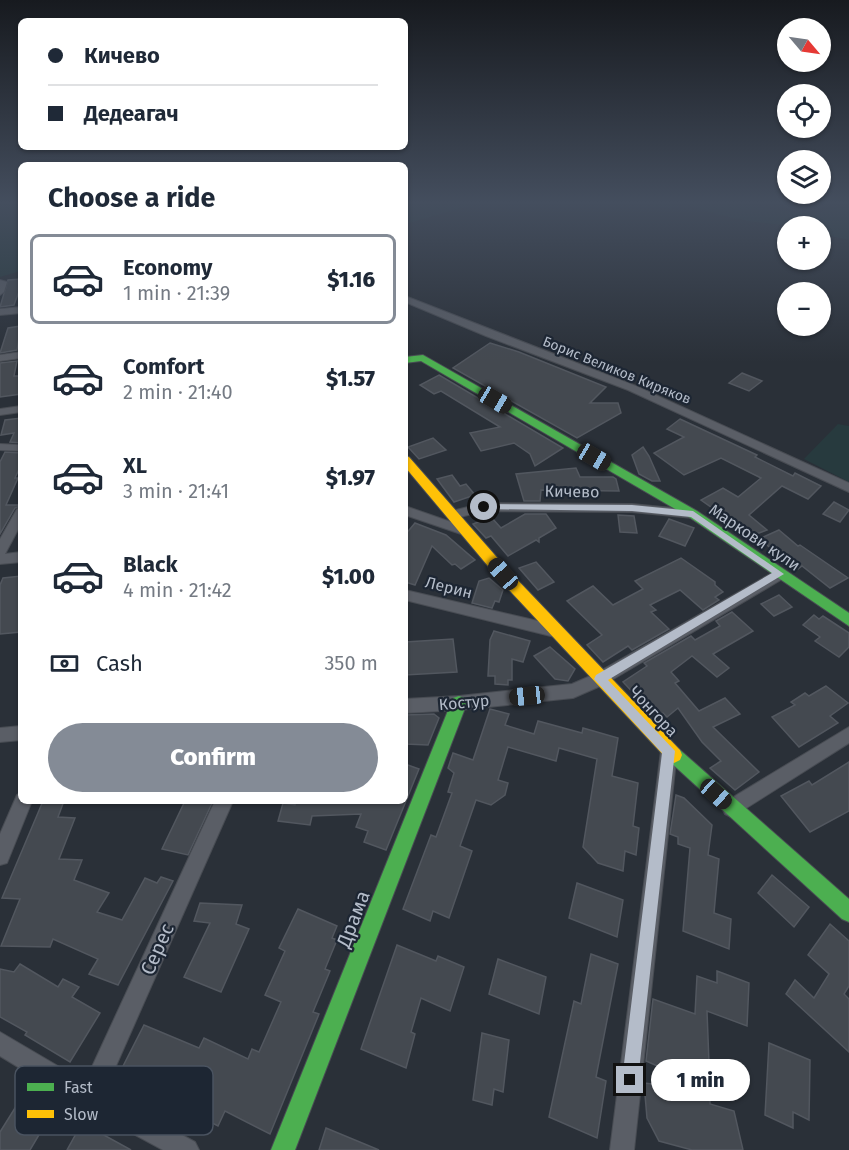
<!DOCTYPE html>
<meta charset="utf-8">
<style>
body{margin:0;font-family:"Fira Sans",sans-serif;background:#f2f2f3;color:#1f2937;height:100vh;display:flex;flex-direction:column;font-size:22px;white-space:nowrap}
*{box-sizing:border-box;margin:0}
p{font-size:20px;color:#747a83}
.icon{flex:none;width:33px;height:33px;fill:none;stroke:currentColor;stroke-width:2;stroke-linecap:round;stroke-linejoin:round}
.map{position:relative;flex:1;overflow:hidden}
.sheet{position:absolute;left:18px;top:162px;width:390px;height:642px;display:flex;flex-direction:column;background:#fff;border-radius:9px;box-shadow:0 2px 4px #0004}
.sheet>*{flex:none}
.top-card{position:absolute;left:18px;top:18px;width:390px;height:132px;border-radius:9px;box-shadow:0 2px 4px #0004;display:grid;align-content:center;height:132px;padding:0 30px;background:#fff}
.needle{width:39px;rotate:119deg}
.tools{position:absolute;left:777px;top:18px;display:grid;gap:12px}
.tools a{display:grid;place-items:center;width:54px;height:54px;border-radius:50%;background:#fff;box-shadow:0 2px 4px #0004;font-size:30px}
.end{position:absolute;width:27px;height:27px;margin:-14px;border:8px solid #b4bcc9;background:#111;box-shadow:0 0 0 3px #111}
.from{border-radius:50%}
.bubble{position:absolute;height:42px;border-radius:21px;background:#fff;box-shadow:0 2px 4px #0004;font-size:20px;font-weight:800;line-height:42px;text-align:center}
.car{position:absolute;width:18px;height:36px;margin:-18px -9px;border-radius:8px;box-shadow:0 0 4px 2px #0007;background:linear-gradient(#222 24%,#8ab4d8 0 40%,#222 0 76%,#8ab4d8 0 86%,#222 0)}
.top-card b{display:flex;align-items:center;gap:21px;height:57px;font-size:22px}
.top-card b+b{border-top:2px solid #e0e1e3}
.top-card i{width:15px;height:15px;background:#1f2937}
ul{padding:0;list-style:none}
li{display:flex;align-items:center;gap:18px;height:90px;margin:0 12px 9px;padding:0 18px;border:3px solid transparent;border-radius:9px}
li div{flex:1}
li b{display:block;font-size:22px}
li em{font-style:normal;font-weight:800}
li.active{border-color:#848b96}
li>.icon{width:54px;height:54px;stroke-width:1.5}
h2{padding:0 30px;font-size:27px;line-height:72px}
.pay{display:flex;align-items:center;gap:15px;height:66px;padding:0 30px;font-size:22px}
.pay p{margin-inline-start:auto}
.button{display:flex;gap:12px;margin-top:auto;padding:12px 30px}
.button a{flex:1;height:69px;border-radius:36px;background:#848b96;color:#fff;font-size:24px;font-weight:800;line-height:69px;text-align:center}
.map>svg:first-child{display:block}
</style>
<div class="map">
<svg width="849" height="1150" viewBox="0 0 849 1150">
<rect width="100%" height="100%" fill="#2a3038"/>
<g fill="#273a3e">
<path d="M 0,201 L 21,201 L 21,271 L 0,277 Z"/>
<path d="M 405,201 L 487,201 L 405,224 Z"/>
<path d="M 633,201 L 737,201 L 762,208 L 814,215 L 827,209 L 849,207 L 849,240 L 821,234 L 820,226 C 773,226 727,221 682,202 L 671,209 Z"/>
<path d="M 838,424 L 849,426 L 849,482 L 804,459 Z"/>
</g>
<g fill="#444950" stroke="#52575f" stroke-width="1.5">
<path d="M 21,279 L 21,294 L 18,294 L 14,305 L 0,307 L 8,280 Z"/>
<path d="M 21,326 L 17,350 L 0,353 L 8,328 Z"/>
<path d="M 490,343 L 519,352 L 606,387 L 590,403 L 618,403 L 621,413 L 577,438 L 453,368 Z"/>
<path d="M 17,361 L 14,376 L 21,376 L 21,394 L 0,397 L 0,363 Z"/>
<path d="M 742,373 L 762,381 L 749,391 L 729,383 Z"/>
<path d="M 439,375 L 563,448 L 535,466 L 530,454 L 514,443 L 481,451 L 470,433 L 500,427 L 441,391 L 434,394 L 420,385 Z"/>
<path d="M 21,418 L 21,443 L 10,442 L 14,433 L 1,435 L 5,420 Z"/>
<path d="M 680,419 L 757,455 L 755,457 L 793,476 L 795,473 L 821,486 L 808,499 L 782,486 L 749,515 L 767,530 L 746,538 L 720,519 L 725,517 L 701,500 L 723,488 L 738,497 L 761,478 L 721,458 L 684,475 L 654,453 L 684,437 L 667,429 Z"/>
<path d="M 433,438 L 446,450 L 419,459 L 408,447 Z"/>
<path d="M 643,447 L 649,456 L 660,481 L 652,481 L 639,474 L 632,455 Z"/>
<path d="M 5,452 L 21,453 L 21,465 L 15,478 L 18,478 L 6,505 L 21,505 L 21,506 L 15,508 L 0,534 L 0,462 Z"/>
<path d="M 576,468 L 580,477 L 613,477 L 616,479 L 619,491 L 541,490 L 540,501 L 524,501 L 516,474 Z"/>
<path d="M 452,475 L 460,486 L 466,484 L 475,495 L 454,502 L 437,479 Z"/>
<path d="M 834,502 L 849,510 L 840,522 L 823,514 Z"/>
<path d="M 525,514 L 546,514 L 556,528 L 539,538 L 539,542 L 536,540 L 508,556 L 491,536 L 486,538 L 473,524 L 491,517 L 501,528 Z"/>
<path d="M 618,515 L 634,516 L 637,533 L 620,532 Z"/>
<path d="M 669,519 L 694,528 L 685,546 L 659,536 Z"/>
<path d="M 415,523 L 446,535 L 475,560 L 461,569 L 455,564 L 452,565 L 432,546 L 415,585 L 405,582 L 405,535 Z"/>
<path d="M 779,530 L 798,546 L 800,545 L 848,578 L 830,588 L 802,566 L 798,569 L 759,539 Z"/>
<path d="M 681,558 L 715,582 L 715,585 L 723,592 L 715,597 L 719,600 L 703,610 L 680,590 L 650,605 L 656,610 L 651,612 L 669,629 L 632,650 L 628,646 L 603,662 L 587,645 L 602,635 L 567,601 L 593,586 L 613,605 L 643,589 L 635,581 Z"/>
<path d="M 536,562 L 554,582 L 538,590 L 519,568 Z"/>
<path d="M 21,576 L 21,632 L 0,634 L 0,585 L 3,578 Z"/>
<path d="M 489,578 L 503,590 L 499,602 L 495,601 L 492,608 L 472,603 L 479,581 Z"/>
<path d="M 779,595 L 792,607 L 774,616 L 761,604 Z"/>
<path d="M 732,612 L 753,631 L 713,654 L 729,668 L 717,677 L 692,656 L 671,672 L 679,681 L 675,683 L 699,711 L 725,698 L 740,714 L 713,727 L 759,772 L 735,790 L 710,768 L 721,761 L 702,742 L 678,708 L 667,717 L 663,713 L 657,718 L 623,682 L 647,666 L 644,663 L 691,636 L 695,640 L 720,626 L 716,621 Z"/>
<path d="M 814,615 L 819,619 L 823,616 L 849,633 L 849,647 L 839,657 L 815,641 L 820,637 L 803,625 Z"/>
<path d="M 494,631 L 530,641 L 523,662 L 512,659 L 512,680 L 508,680 L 508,685 L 495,684 L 495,676 L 488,676 L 490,640 Z"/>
<path d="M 453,639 L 457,672 L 405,675 L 405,642 Z"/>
<path d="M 550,647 L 575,669 L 568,681 L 555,679 L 534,656 Z"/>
<path d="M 826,686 L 848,703 L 830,716 L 838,723 L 799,747 L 772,717 L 795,705 L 791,702 L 805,693 L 809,696 Z"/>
<path d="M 490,709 L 509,714 L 505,725 L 534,734 L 538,721 L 582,733 L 583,728 L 618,738 L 612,776 L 638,783 L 633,826 L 639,828 L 636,855 L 625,851 L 623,871 L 598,863 L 583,847 L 597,759 L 559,748 L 556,761 L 508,747 L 498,780 L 508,783 L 505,795 L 491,805 L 476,800 L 460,846 L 472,851 L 449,918 L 433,911 L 430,921 L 403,909 L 431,835 L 436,837 L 452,793 L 448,792 L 454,773 L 448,768 L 453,753 L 473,760 Z"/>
<path d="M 434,714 L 439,718 L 428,745 L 405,744 L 405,715 Z"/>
<path d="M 849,762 L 849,811 L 810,832 L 781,796 L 809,781 L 812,785 Z"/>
<path d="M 405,764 L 419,769 L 386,850 L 364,842 L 368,831 L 356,827 L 361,814 L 312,816 L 310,825 L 278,821 L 283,803 L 295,805 L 296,801 L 405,801 Z"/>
<path d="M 676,795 L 684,798 L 712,825 L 708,855 L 719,859 L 714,913 L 731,919 L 729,949 L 683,931 L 690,848 L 678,844 L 678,837 L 670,834 Z"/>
<path d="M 43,801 L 64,801 L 58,817 L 75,818 L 59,859 L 82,860 L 74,880 L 109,893 L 97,912 L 122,920 L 145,878 L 157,883 L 161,877 L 173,881 L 118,985 L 89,974 L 98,959 L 53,939 L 50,947 L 1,946 L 20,899 L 2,898 Z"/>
<path d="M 185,801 L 213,801 L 188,855 L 162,849 Z"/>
<path d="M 772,875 L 809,907 L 794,927 L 758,893 Z"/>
<path d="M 577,883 L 623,900 L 617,937 L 569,918 Z"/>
<path d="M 200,903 L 242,905 L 236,924 L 249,929 L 221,992 L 184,977 L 210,923 L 194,921 Z"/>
<path d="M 298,909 L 337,926 L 332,938 L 337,940 L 325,969 L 330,971 L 313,1012 L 319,1014 L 270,1134 L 225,1111 L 218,1126 L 156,1094 L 154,1097 L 116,1080 L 144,1025 L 199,1048 L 204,1038 L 248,1059 L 252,1049 L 259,1052 L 281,1002 L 265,995 L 285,951 L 279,948 Z"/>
<path d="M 830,924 L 849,941 L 849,986 L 844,994 L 849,999 L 849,1052 L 786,994 L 795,980 L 814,998 L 829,974 L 808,955 Z"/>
<path d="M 397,945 L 436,961 L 438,956 L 464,967 L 450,1011 L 421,998 L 411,1032 L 415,1034 L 406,1068 L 361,1049 Z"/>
<path d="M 591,954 L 618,964 L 596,1077 L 606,1081 L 597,1138 L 549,1117 L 574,1001 L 581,1004 Z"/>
<path d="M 498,959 L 546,977 L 539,1014 L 489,994 Z"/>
<path d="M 20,964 L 58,987 L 63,979 L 79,987 L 72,997 L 100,1013 L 70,1062 L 25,1035 L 27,1032 L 0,1017 L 0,969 L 14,972 Z"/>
<path d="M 717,971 L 749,983 L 747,1026 L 707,1011 L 710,1089 L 646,1061 L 653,999 L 695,1014 L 697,976 L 717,983 Z"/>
<path d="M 482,1033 L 509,1040 L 503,1092 L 494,1089 L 492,1105 L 473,1100 Z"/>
<path d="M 769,1043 L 810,1060 L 809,1120 L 793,1112 L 793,1128 L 765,1115 Z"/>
<path d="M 644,1083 L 710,1091 L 710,1104 L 734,1111 L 743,1150 L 692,1150 L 659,1141 L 647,1118 Z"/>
<path d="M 25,1092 L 55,1108 L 30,1150 L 0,1150 L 0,1132 Z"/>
<path d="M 82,1123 L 131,1150 L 67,1150 Z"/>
<path d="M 326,1128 L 379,1150 L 319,1150 Z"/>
</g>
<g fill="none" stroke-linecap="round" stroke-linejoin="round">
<g stroke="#484c53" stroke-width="2">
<g id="street">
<path d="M 0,280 L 7,282 L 4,292 L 0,295 Z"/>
<path d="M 405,296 L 636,386 L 849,483 L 849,492 L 628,390 L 486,336 L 405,302 Z"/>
<path d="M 21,307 L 21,313 L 0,315 L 0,309 Z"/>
<path d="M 21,352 L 21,358 L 0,361 L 0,355 Z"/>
<path d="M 21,406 L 21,412 L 0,415 L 0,409 Z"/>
<path d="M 0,444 L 21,445 L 21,451 L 0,450 Z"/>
<path d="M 484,503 L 632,504 L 693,510 L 699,514 L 693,518 L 632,512 L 484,511 L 452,519 L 446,515 L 448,512 Z"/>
<path d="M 405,506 L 471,529 L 473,532 L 467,536 L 405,515 Z"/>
<path d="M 21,508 L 21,524 L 5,554 L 21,552 L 21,562 L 0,564 L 0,539 L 17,509 Z"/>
<path d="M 779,569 L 784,570 L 786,574 L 784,578 L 605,684 L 573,698 L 459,710 L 405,713 L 405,699 L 459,696 L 572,684 L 595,674 Z"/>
<path d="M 405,590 L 555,625 L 560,627 L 562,631 L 560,635 L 555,637 L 405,600 Z"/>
<path d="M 21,726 L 21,740 L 0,742 L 0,728 Z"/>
<path d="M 849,727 L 849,743 L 737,814 L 731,817 L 725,814 L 722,808 L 725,802 Z"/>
<path d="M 669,743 L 675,746 L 677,751 L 634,1150 L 610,1150 L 661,751 L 663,746 Z"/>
<path d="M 21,793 L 21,801 L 32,801 L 7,863 L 0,865 L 0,834 L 17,795 Z"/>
<path d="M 215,801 L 233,801 L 104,1093 L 195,1142 L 199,1150 L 163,1150 L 82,1106 L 0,1056 L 0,1032 L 85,1082 Z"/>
</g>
</g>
<g stroke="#484c53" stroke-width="2">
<g id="fast">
<path d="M 423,355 L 697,511 L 849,613 L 849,626 L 689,517 L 421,361 L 405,363 L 405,357 Z"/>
<path d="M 459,696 L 465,698 L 467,703 L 295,1150 L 271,1150 L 451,703 L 453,698 Z"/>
<path d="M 674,747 L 680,750 L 849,899 L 849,922 L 842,919 L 668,760 L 666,755 L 668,750 Z"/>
</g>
</g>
<g stroke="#484c53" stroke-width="2">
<path id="slow" d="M 405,456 L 409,457 L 508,570 L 680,750 L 682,755 L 680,760 L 674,763 L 668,760 L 498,578 L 405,467 Z"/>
</g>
<use href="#street" fill="#5a5e66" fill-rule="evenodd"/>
<use href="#fast" fill="#4caf50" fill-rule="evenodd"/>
<use href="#slow" fill="#ffc107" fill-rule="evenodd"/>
</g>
<linearGradient id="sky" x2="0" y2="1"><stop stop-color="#171a1f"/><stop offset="0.56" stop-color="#444e5e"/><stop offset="1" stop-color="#444e5e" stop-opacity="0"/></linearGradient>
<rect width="849" height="362" fill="url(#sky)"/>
<path fill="#b4bcc9" d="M 484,504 L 632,505 L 693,511 L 784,574 L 608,680 L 675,751 L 638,1080 L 636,1085 L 630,1088 L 624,1085 L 622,1080 L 662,753 L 594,679 L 596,675 L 772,573 L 691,517 L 632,511 L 481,509 L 481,505 Z"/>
<g text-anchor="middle" stroke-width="4.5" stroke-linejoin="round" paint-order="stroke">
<g font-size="14" fill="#b4bcc9" stroke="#1d2633">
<text transform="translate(617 370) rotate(22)" y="5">Борис Великов Киряков</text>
</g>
<g font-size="16" fill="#b4bcc9" stroke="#1d2633">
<text transform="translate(572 491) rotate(1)" y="6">Кичево</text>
<text transform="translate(755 537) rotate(34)" y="6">Маркови кули</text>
<text transform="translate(449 587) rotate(14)" y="6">Лерин</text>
<text transform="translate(464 702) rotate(-5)" y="6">Костур</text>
<text transform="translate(654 711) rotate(47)" y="6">Чонгора</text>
</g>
<g font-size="20" fill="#b4bcc9" stroke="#1d2633">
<text transform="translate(353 919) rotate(-69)" y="7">Драма</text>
<text transform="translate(157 949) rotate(-66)" y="7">Серес</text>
</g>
</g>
<rect x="15" y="1066" width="198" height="69" rx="9" fill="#1d2633" stroke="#4a5360" stroke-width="1.5"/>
<rect x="27" y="1083" width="27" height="8" fill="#4caf50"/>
<rect x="27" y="1110" width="27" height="8" fill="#ffc107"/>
<g font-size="16" fill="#b4bcc9">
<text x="64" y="1093">Fast</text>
<text x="64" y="1120">Slow</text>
</g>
</svg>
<div class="tools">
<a><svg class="needle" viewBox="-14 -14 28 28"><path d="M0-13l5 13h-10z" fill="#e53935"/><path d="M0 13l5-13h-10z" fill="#747a83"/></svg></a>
<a><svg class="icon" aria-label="locate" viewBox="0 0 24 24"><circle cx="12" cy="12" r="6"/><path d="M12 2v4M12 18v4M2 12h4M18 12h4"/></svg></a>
<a><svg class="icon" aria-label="layers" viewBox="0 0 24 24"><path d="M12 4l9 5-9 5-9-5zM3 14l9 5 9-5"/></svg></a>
<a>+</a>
<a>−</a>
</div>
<i class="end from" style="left:484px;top:507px"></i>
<i class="end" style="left:630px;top:1080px"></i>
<div class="bubble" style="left:651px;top:1059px;width:99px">1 min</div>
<i class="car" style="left:495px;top:400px;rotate:120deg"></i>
<i class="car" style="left:594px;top:457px;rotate:120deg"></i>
<i class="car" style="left:503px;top:574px;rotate:319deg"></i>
<i class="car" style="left:527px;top:696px;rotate:264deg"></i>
<i class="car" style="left:716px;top:794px;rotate:132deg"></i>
<div class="top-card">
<b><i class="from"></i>Кичево</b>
<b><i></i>Дедеагач</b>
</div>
<section class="sheet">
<h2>Choose a ride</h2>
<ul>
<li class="active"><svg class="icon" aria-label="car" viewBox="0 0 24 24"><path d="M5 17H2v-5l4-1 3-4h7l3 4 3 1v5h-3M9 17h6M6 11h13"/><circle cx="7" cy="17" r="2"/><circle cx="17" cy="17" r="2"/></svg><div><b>Economy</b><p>1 min · 21:39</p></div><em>$1.16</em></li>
<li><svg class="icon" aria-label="car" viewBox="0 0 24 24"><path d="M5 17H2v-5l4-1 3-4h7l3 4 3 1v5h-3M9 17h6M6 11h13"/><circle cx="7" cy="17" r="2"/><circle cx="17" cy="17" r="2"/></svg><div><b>Comfort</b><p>2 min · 21:40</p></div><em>$1.57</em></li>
<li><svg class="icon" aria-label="car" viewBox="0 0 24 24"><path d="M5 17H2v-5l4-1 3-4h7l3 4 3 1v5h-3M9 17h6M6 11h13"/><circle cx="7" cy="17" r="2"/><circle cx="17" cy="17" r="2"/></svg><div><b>XL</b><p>3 min · 21:41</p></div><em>$1.97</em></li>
<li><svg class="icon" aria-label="car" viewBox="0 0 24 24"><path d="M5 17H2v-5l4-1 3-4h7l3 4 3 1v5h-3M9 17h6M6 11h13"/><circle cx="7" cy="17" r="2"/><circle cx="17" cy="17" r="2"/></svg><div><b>Black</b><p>4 min · 21:42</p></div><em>$1.00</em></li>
</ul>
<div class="pay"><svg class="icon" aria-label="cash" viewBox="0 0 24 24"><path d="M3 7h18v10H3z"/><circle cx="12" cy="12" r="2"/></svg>Cash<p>350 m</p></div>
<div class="button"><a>Confirm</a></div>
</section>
</div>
